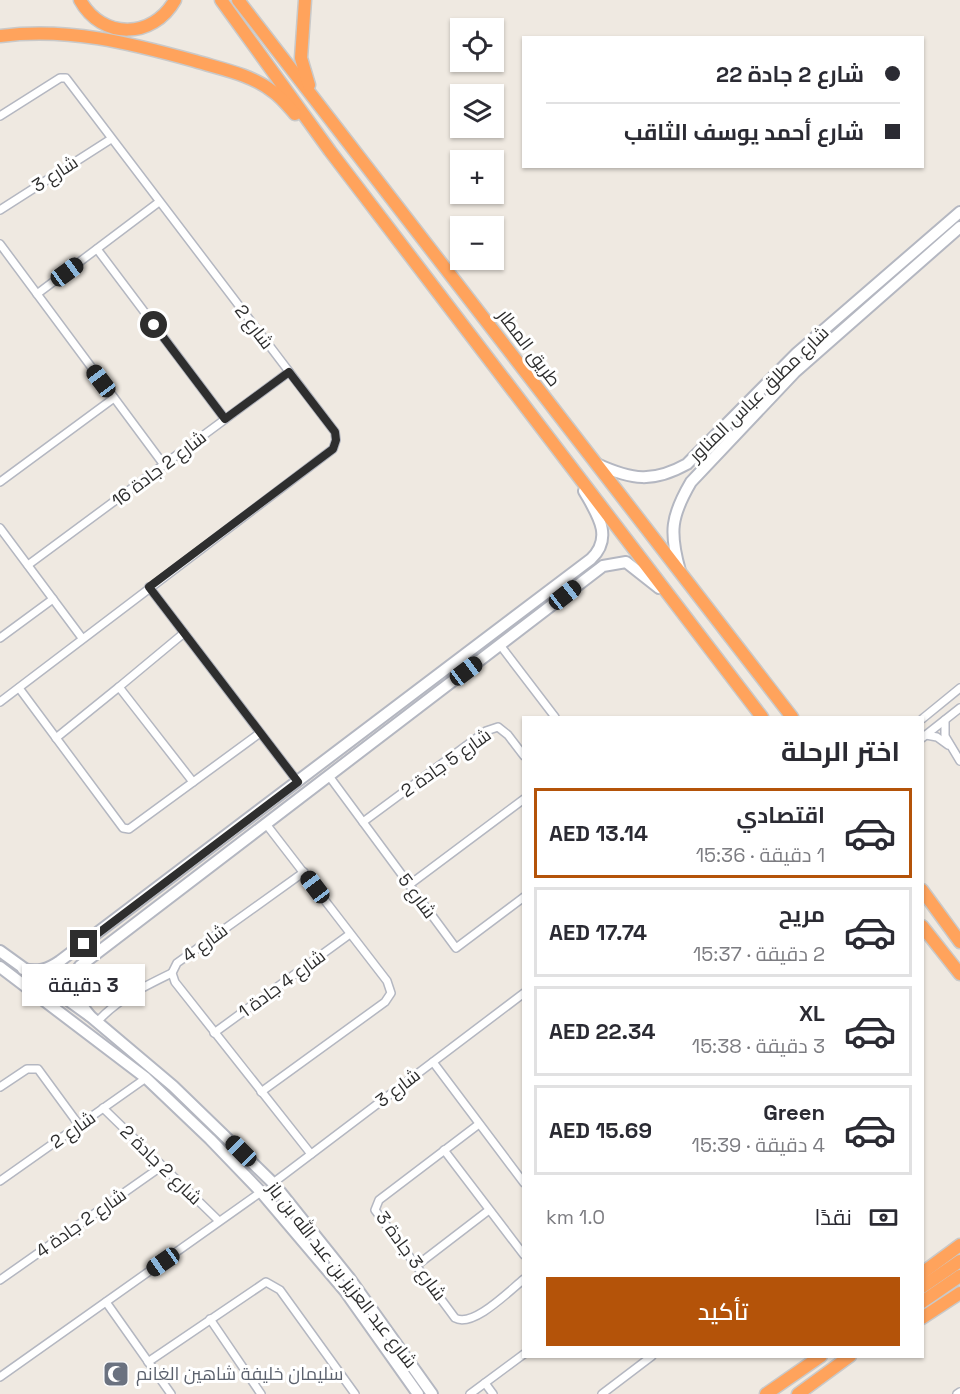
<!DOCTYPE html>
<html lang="ar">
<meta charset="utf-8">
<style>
body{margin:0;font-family:"Space Grotesk",Cairo,sans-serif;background:#f7f7f7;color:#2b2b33;direction:rtl;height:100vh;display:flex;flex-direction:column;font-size:22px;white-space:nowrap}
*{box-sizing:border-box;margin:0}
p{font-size:20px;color:#7c7c81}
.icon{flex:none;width:33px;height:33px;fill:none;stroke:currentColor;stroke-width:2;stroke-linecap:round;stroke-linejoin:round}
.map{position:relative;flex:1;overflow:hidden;direction:ltr}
.panel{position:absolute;left:522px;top:716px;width:402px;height:642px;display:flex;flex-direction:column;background:#fff;border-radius:0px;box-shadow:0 2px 4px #0004;direction:rtl}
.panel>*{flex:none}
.hud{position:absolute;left:522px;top:36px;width:402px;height:132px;border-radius:0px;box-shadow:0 2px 4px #0004;direction:rtl;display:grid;align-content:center;height:132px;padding:0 24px;background:#fff}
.controls{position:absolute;left:450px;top:18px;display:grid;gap:12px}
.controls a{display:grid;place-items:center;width:54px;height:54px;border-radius:0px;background:#fff;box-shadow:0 2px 4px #0004;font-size:30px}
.end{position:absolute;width:27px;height:27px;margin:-14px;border:8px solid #2e2e2e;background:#fff;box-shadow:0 0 0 3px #fff}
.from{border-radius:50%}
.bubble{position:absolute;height:42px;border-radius:0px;background:#fff;box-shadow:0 2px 4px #0004;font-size:20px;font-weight:600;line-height:42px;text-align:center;direction:rtl}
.car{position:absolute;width:18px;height:36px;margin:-18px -9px;border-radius:8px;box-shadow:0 0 4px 2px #0007;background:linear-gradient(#222 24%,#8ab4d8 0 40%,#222 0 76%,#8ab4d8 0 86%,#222 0)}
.hud b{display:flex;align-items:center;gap:21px;height:57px;font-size:22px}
.hud b+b{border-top:2px solid #e1e1e2}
.hud i{width:15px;height:15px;background:#2b2b33}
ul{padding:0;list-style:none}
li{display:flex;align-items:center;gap:18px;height:90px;margin:0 12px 9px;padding:0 12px;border:3px solid #e1e1e2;border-radius:0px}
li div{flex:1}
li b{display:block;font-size:22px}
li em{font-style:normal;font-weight:600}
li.selected{border-color:#b45309}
li>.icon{width:54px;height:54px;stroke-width:1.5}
h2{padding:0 24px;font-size:27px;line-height:72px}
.pay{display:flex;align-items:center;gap:15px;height:66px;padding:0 24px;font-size:22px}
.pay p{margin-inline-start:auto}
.button{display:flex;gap:12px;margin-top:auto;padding:12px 24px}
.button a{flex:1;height:69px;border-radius:0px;background:#b45309;color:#fff;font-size:24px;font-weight:600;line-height:69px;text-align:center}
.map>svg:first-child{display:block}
</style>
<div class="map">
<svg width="960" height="1394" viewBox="0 0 960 1394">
<rect width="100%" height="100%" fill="#efe9e1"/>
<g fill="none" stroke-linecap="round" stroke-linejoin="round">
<g stroke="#b4b7c1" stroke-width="10">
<g id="street">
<path d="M 0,116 L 60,78 L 66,78 L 335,432 L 336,440 L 333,449 L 0,702"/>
<path d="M 0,210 L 111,139"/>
<path d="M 0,244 L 164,465"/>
<path d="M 97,249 L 225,419"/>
<path d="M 37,294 L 159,202"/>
<path d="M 0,482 L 114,398"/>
<path d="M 0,528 L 82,638"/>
<path d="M 28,565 L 289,372"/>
<path d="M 149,587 L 298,782"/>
<path d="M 0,638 L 53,599"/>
<path d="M 500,645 L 555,717"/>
<path d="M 119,687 L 184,633"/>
<path d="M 19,688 L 123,828 L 129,829 L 260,733"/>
<path d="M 922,719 L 960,688"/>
<path d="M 945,720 L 945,736 L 960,761"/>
<path d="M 926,735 L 937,737 L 948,745"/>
<path d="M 56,738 L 119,687 L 193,782"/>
<path d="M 922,738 L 960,708"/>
<path d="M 329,776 L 456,948 L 524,897"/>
<path d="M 363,822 L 486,731 L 498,727 L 508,735 L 524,756"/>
<path d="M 304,872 L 177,963 L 172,973 L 175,982 L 311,1154"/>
<path d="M 409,885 L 524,799"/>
<path d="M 97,1022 C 118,999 143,987 172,973"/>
<path d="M 214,1033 L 350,934"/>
<path d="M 433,1062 L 524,1183"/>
<path d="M 0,1087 L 27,1069 L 38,1069 L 79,1125"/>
<path d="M 261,1092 L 385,1002 L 391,993 L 387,981 L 266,824"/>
<path d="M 103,1108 L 219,1221"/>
<path d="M 479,1124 L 379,1200 L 375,1210 L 455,1318 C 473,1328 509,1291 524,1279"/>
<path d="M 444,1150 L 524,1255"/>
<path d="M 0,1181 L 146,1078"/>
<path d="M 273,1183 L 524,993"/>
<path d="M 416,1266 L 489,1210"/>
<path d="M 0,1280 L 162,1166"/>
<path d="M 106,1302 L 171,1394"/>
<path d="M 210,1319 L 261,1394"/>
<path d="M 148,1362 L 266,1282 L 280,1290 L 355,1394"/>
<path d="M 0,1377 L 261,1192"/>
<path d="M 485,1383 L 493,1394"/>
<path d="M 470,1394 L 524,1354"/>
<path d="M 602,1394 L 652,1356"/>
<path d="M 957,1394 L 960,1392"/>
</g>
</g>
<g stroke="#b4b7c1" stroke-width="14">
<g id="secondary">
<path d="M 597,464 C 632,480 653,483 687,464 L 797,353 L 960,212"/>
<path d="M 680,571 C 669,532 671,516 691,482 L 795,372 L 960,227"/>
<path d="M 0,951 L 90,1016 L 173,1086 L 273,1183 L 350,1279 L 432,1394"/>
<path d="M 0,967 L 146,1078 L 210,1139 L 261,1192 L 345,1291 L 418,1394"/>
<path d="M 23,969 C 38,972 47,970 60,961 L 591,559 C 614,537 597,514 584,491"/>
<path d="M 90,1016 C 77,999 63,986 80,966 L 603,566 L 626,562 L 659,588"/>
</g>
</g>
<g stroke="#c9c9c9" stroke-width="15">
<g id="highway">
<path d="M 80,0 C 102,40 153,39 175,0"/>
<path d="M 221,0 L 330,151 L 762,717"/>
<path d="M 238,0 L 792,717"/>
<path d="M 305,0 L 301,58 L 309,85"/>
<path d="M 0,36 C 68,27 130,43 195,61 C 221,69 250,74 272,91 C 281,97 288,106 295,114"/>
<path d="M 922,890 L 960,942"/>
<path d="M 922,926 L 960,974"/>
<path d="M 922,1273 L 960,1245"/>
<path d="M 922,1287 L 960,1261"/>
<path d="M 922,1302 L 960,1276"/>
<path d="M 922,1318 L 960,1293"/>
<path d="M 766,1394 L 821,1356"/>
<path d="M 798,1394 L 850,1356"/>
</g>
</g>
<use href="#street" stroke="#fff" stroke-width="7"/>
<use href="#secondary" stroke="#fff" stroke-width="10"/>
<use href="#highway" stroke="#ffa35c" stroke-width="12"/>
</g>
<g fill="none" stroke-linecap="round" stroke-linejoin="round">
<path stroke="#2e2e2e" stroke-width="8" d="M 84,944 L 298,782 L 149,587 L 333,449 L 336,440 L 335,432 L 289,372 L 225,419 L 154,325"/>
</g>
<defs>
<g id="mosque-square" transform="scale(1.35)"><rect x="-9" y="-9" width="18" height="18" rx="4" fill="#6b7280" stroke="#fff"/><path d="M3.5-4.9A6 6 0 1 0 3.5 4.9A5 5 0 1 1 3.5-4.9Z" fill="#fff"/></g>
</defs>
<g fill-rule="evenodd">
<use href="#mosque-square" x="116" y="1374"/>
</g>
<g text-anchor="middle" stroke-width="6" stroke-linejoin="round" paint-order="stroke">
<g font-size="18" fill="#2e2e2e" stroke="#fff">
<text transform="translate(55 174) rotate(-33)" y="6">شارع 3</text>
<text transform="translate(254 327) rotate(53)" y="6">شارع 2</text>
<text transform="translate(529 348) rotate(53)" y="6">طريق المطار</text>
<text transform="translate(759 394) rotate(-44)" y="6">شارع مطلق عباس المناور</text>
<text transform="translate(159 469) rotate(-37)" y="6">شارع 2 جادة 16</text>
<text transform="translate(446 763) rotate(-35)" y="6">شارع 5 جادة 2</text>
<text transform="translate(417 896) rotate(54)" y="6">شارع 5</text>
<text transform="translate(205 943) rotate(-36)" y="6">شارع 4</text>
<text transform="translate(282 984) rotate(-36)" y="6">شارع 4 جادة 1</text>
<text transform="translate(398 1088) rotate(-37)" y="6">شارع 3</text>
<text transform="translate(73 1130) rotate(-35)" y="6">شارع 2</text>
<text transform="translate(161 1165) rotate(44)" y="6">شارع 2 جادة 2</text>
<text transform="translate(81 1223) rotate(-35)" y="6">شارع 2 جادة 4</text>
<text transform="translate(411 1256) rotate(54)" y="6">شارع 3 جادة 3</text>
<text transform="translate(342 1275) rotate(52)" y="6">شارع عبد العزيز بن عبد الله بن باز</text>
</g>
<g font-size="18" fill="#5b616d" stroke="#fff" text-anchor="start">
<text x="136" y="1380">سليمان خليفة شاهين الغانم</text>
</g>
</g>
</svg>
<div class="controls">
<a><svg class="icon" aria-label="locate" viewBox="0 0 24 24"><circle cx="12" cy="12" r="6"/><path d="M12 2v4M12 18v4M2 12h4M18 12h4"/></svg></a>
<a><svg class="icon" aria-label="layers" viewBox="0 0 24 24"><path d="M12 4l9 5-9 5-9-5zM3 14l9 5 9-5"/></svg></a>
<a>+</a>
<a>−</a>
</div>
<i class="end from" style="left:154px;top:325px"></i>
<i class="end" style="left:84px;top:944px"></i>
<div class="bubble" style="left:22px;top:964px;width:123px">3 دقيقة</div>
<i class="car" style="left:67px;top:272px;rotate:54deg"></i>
<i class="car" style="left:101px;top:381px;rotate:323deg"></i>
<i class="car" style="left:565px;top:595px;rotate:52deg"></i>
<i class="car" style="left:466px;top:671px;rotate:53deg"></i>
<i class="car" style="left:315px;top:887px;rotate:323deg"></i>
<i class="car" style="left:241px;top:1151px;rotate:315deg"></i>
<i class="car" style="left:163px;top:1262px;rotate:235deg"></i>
<div class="hud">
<b><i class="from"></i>شارع 2 جادة 22</b>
<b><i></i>شارع أحمد يوسف الثاقب</b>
</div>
<section class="panel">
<h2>اختر الرحلة</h2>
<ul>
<li class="selected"><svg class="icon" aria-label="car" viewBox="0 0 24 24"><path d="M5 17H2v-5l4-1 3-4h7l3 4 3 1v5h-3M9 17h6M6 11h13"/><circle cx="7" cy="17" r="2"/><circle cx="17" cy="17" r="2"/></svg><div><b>اقتصادي</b><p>1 دقيقة · 15:36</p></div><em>AED 13.14</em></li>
<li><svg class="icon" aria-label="car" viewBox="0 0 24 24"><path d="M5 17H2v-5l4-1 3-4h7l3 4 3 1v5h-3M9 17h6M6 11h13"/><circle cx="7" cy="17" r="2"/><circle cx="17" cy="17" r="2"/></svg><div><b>مريح</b><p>2 دقيقة · 15:37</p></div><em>AED 17.74</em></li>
<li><svg class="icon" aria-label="car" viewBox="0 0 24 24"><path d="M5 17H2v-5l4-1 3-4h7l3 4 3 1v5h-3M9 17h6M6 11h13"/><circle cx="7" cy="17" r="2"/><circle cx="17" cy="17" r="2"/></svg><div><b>XL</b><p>3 دقيقة · 15:38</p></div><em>AED 22.34</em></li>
<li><svg class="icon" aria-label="car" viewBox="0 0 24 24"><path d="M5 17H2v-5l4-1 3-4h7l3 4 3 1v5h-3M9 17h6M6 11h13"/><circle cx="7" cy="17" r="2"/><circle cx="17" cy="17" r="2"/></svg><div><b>Green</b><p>4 دقيقة · 15:39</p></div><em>AED 15.69</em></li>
</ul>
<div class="pay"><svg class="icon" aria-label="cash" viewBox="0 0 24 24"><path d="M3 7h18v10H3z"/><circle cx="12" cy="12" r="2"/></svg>نقدًا<p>1.0 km</p></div>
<div class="button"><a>تأكيد</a></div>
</section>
</div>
